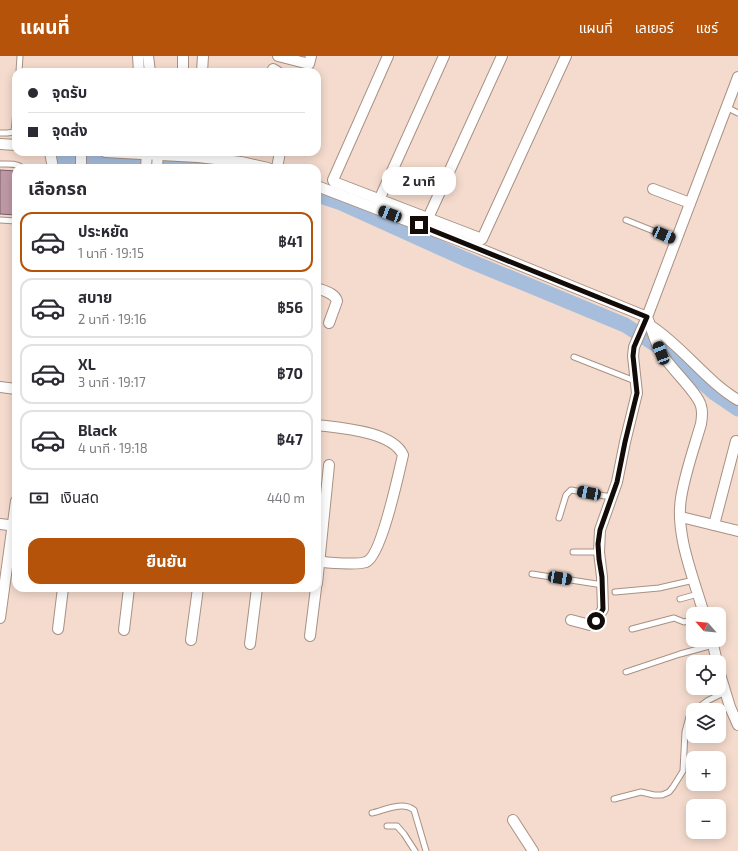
<!DOCTYPE html>
<html lang="th">
<meta charset="utf-8">
<style>
body{margin:0;font-family:"Exo 2","Noto Sans Thai",sans-serif;background:#f7f7f7;color:#2b2b33;height:100vh;display:flex;flex-direction:column;font-size:15px;white-space:nowrap}
*{box-sizing:border-box;margin:0}
p{font-size:13px;color:#7c7c81}
.icon{flex:none;width:22px;height:22px;fill:none;stroke:currentColor;stroke-width:2;stroke-linecap:round;stroke-linejoin:round}
.map{position:relative;flex:1;overflow:hidden}
.details{position:absolute;left:12px;top:108px;width:309px;height:428px;display:flex;flex-direction:column;background:#fff;border-radius:12px;box-shadow:0 2px 10px #0003}
.details>*{flex:none}
.hud{position:absolute;left:12px;top:12px;width:309px;height:88px;border-radius:12px;box-shadow:0 2px 10px #0003;display:grid;align-content:center;height:88px;padding:0 16px;background:#fff}
.needle{width:26px;rotate:297deg}
.controls{position:absolute;left:686px;top:551px;display:grid;gap:8px}
.controls a{display:grid;place-items:center;width:40px;height:40px;border-radius:8px;background:#fff;box-shadow:0 2px 10px #0003;font-size:20px}
.end{position:absolute;width:18px;height:18px;margin:-9px;border:5px solid #120b07;background:#fff;box-shadow:0 0 0 2px #fff}
.from{border-radius:50%}
.bubble{position:absolute;height:28px;border-radius:12px;background:#fff;box-shadow:0 2px 10px #0003;font-size:13px;font-weight:700;line-height:28px;text-align:center}
.car{position:absolute;width:12px;height:24px;margin:-12px -6px;border-radius:5px;box-shadow:0 0 3px 1px #0007;background:linear-gradient(#222 24%,#8ab4d8 0 40%,#222 0 76%,#8ab4d8 0 86%,#222 0)}
.hud b{display:flex;align-items:center;gap:14px;height:38px;font-size:15px}
.hud b+b{border-top:1px solid #e1e1e2}
.hud i{width:10px;height:10px;background:#2b2b33}
ul{padding:0;list-style:none}
li{display:flex;align-items:center;gap:12px;height:60px;margin:0 8px 6px;padding:0 8px;border:2px solid #e1e1e2;border-radius:12px}
li div{flex:1}
li b{display:block;font-size:15px}
li em{font-style:normal;font-weight:700}
li.on{border-color:#b45309}
li>.icon{width:36px;height:36px;stroke-width:1.5}
h2{padding:0 16px;font-size:18px;line-height:48px}
.pay{display:flex;align-items:center;gap:10px;height:44px;padding:0 16px;font-size:15px}
.pay p{margin-inline-start:auto}
.cta{display:flex;gap:8px;margin-top:auto;padding:8px 16px}
.cta a{flex:1;height:46px;border-radius:12px;background:#b45309;color:#fff;font-size:16px;font-weight:700;line-height:46px;text-align:center}
header{display:flex;align-items:center;gap:24px;box-sizing:border-box;height:56px;padding:0 20px;background:#b45309;color:#fff}
header strong{font-size:19px}
nav{display:flex;gap:22px;margin-inline-start:auto;font-size:14px}
.map>svg:first-child{display:block}
</style>
<header>
<strong>แผนที่</strong>
<nav><a>แผนที่</a><a>เลเยอร์</a><a>แชร์</a></nav>
</header>
<div class="map">
<svg width="738" height="795" viewBox="0 0 738 795">
<rect width="100%" height="100%" fill="#f4dbcd"/>
<g fill="none" stroke-linecap="round" stroke-linejoin="round">
<g stroke="#a6bedc" stroke-width="15">
<path d="M 57,103 L 170,106 L 199,112"/>
<path d="M 317,139 L 341,147 L 465,203 L 625,269 L 670,298 L 713,336 L 738,353"/>
</g>
</g>
<path fill="#bf98a6" stroke="#775f67" d="M 0,114 L 16,115 L 16,159 L 0,158 Z"/>
<g fill="none" stroke-linecap="round" stroke-linejoin="round">
<g stroke="#a89184" stroke-width="7">
<g id="lane">
<path d="M 19,16 L 20,0"/>
<path d="M 726,51 L 738,57"/>
<path d="M 0,77 L 7,77 L 14,76 L 16,55"/>
<path d="M 0,108 C 8,108 16,107 23,112"/>
<path d="M 0,164 L 16,165"/>
<path d="M 626,164 L 676,184"/>
<path d="M 574,301 L 635,325"/>
<path d="M 559,462 L 566,439 L 571,434 L 611,441"/>
<path d="M 573,496 L 599,496"/>
<path d="M 532,518 L 603,529"/>
<path d="M 615,536 L 659,532 L 694,524"/>
<path d="M 680,543 L 698,538"/>
<path d="M 632,573 L 674,562 L 684,566 L 693,563"/>
<path d="M 626,616 L 680,598 L 713,589"/>
<path d="M 695,654 L 707,645 L 725,636"/>
<path d="M 614,743 L 641,736 L 654,739 L 662,739 L 669,736 L 673,731 L 683,715 L 685,676 L 689,661 L 693,656"/>
<path d="M 372,757 C 385,754 402,745 414,754 L 426,795"/>
<path d="M 387,770 L 397,770 L 404,778 L 415,795"/>
</g>
</g>
<g stroke="#a89184" stroke-width="12">
<g id="street">
<path d="M 138,0 L 139,16"/>
<path d="M 148,0 L 150,16"/>
<path d="M 278,0 L 309,8 L 311,0"/>
<path d="M 388,0 L 333,124 L 334,126 L 482,183 L 566,0"/>
<path d="M 273,13 L 278,16"/>
<path d="M 183,16 L 183,0"/>
<path d="M 202,16 L 203,0"/>
<path d="M 0,88 L 16,89"/>
<path d="M 50,96 L 53,112"/>
<path d="M 81,96 L 81,112"/>
<path d="M 105,96 L 198,101 L 241,106 L 268,112"/>
<path d="M 146,112 L 147,96"/>
<path d="M 157,112 L 158,96"/>
<path d="M 277,112 L 280,96"/>
<path d="M 317,130 L 478,192 L 647,261 L 634,291 L 633,300 L 637,337 L 625,386 L 617,426 L 600,474 L 599,496 L 602,521 L 603,553 L 596,565 L 590,569 L 571,564"/>
<path d="M 653,133 L 690,147"/>
<path d="M 379,144 L 444,0"/>
<path d="M 428,162 L 502,0"/>
<path d="M 317,232 C 324,235 335,237 337,245 L 329,267"/>
<path d="M 651,270 C 682,290 706,325 738,344"/>
<path d="M 0,331 L 16,333"/>
<path d="M 317,369 C 340,372 392,375 403,399 C 399,416 381,501 366,506 C 358,509 327,507 317,505"/>
<path d="M 681,461 L 738,475"/>
<path d="M 0,468 L 16,470"/>
<path d="M 714,469 L 736,385"/>
<path d="M 317,528 L 329,409"/>
<path d="M 704,558 C 694,523 675,479 681,442 C 685,417 694,392 701,368 C 702,362 703,356 701,350 C 698,337 671,313 662,298 C 655,287 652,273 647,261 L 738,21"/>
<path d="M 0,562 L 16,445"/>
<path d="M 58,573 L 63,532"/>
<path d="M 124,574 L 129,532"/>
<path d="M 310,580 L 316,532"/>
<path d="M 191,584 L 198,532"/>
<path d="M 712,584 L 717,606"/>
<path d="M 250,588 L 257,532"/>
<path d="M 719,615 L 730,651 L 738,669"/>
<path d="M 513,764 L 533,795"/>
</g>
</g>
<use href="#lane" stroke="#fff" stroke-width="5"/>
<use href="#street" stroke="#fff" stroke-width="10"/>
</g>
<g fill="none" stroke-linecap="round" stroke-linejoin="round">
<path stroke="#120b07" stroke-width="5" d="M 419,169 L 647,261 L 634,291 L 633,300 L 637,337 L 625,386 L 617,426 L 600,474 L 598,488 L 599,503 L 602,521 L 603,553 L 596,565"/>
</g>
</svg>
<div class="controls">
<a><svg class="needle" viewBox="-14 -14 28 28"><path d="M0-13l5 13h-10z" fill="#e53935"/><path d="M0 13l5-13h-10z" fill="#7c7c81"/></svg></a>
<a><svg class="icon" aria-label="locate" viewBox="0 0 24 24"><circle cx="12" cy="12" r="6"/><path d="M12 2v4M12 18v4M2 12h4M18 12h4"/></svg></a>
<a><svg class="icon" aria-label="layers" viewBox="0 0 24 24"><path d="M12 4l9 5-9 5-9-5zM3 14l9 5 9-5"/></svg></a>
<a>+</a>
<a>−</a>
</div>
<i class="end from" style="left:596px;top:565px"></i>
<i class="end" style="left:419px;top:169px"></i>
<div class="bubble" style="left:382px;top:111px;width:74px">2 นาที</div>
<i class="car" style="left:390px;top:158px;rotate:291deg"></i>
<i class="car" style="left:664px;top:179px;rotate:113deg"></i>
<i class="car" style="left:661px;top:297px;rotate:339deg"></i>
<i class="car" style="left:589px;top:437px;rotate:281deg"></i>
<i class="car" style="left:560px;top:522px;rotate:99deg"></i>
<div class="hud">
<b><i class="from"></i>จุดรับ</b>
<b><i></i>จุดส่ง</b>
</div>
<section class="details">
<h2>เลือกรถ</h2>
<ul>
<li class="on"><svg class="icon" aria-label="car" viewBox="0 0 24 24"><path d="M5 17H2v-5l4-1 3-4h7l3 4 3 1v5h-3M9 17h6M6 11h13"/><circle cx="7" cy="17" r="2"/><circle cx="17" cy="17" r="2"/></svg><div><b>ประหยัด</b><p>1 นาที · 19:15</p></div><em>฿41</em></li>
<li><svg class="icon" aria-label="car" viewBox="0 0 24 24"><path d="M5 17H2v-5l4-1 3-4h7l3 4 3 1v5h-3M9 17h6M6 11h13"/><circle cx="7" cy="17" r="2"/><circle cx="17" cy="17" r="2"/></svg><div><b>สบาย</b><p>2 นาที · 19:16</p></div><em>฿56</em></li>
<li><svg class="icon" aria-label="car" viewBox="0 0 24 24"><path d="M5 17H2v-5l4-1 3-4h7l3 4 3 1v5h-3M9 17h6M6 11h13"/><circle cx="7" cy="17" r="2"/><circle cx="17" cy="17" r="2"/></svg><div><b>XL</b><p>3 นาที · 19:17</p></div><em>฿70</em></li>
<li><svg class="icon" aria-label="car" viewBox="0 0 24 24"><path d="M5 17H2v-5l4-1 3-4h7l3 4 3 1v5h-3M9 17h6M6 11h13"/><circle cx="7" cy="17" r="2"/><circle cx="17" cy="17" r="2"/></svg><div><b>Black</b><p>4 นาที · 19:18</p></div><em>฿47</em></li>
</ul>
<div class="pay"><svg class="icon" aria-label="cash" viewBox="0 0 24 24"><path d="M3 7h18v10H3z"/><circle cx="12" cy="12" r="2"/></svg>เงินสด<p>440 m</p></div>
<div class="cta"><a>ยืนยัน</a></div>
</section>
</div>
